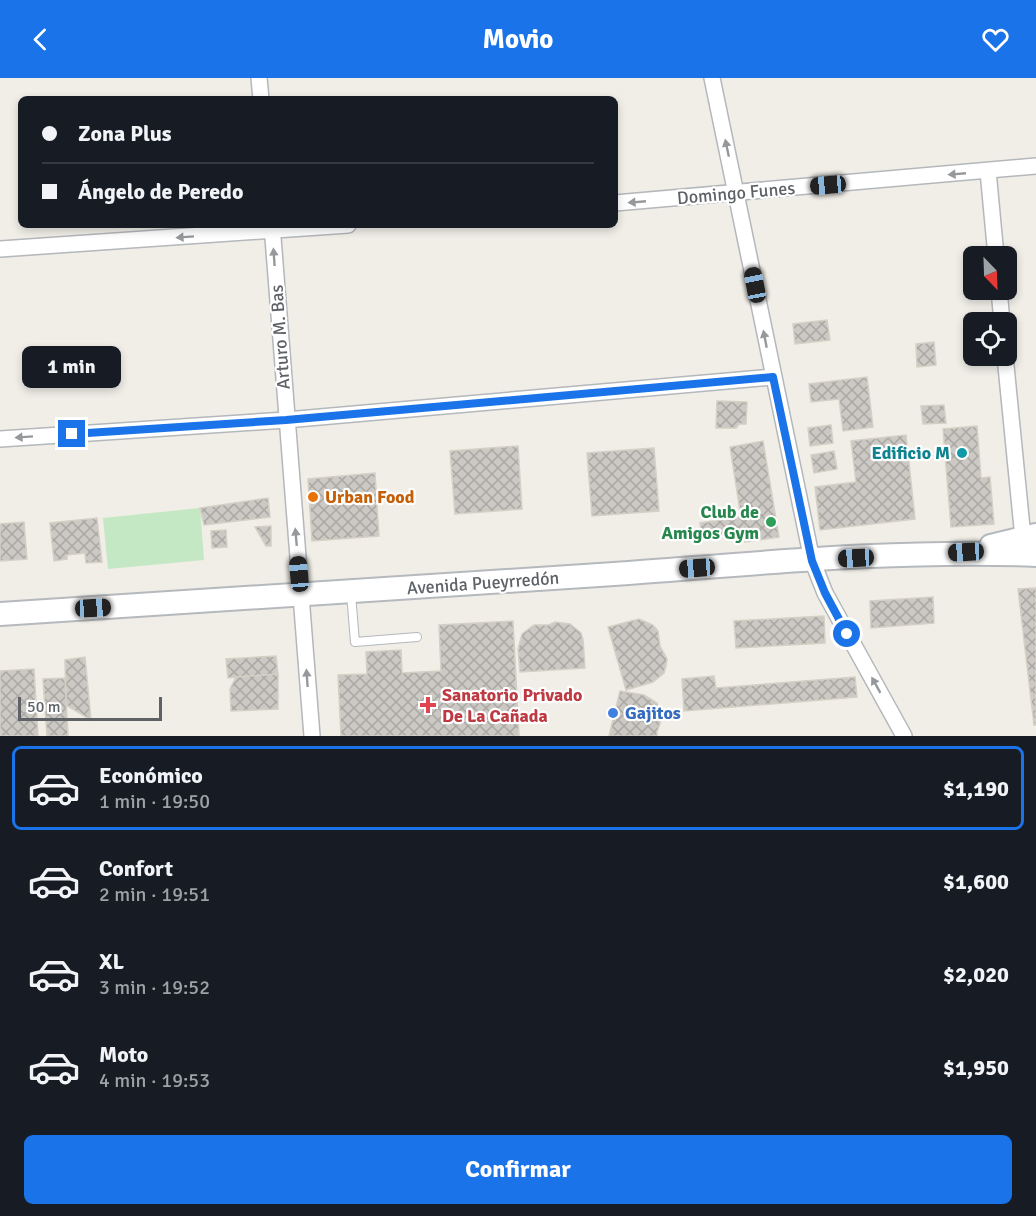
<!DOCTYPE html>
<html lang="es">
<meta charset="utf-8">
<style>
body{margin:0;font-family:Signika,sans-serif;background:#242831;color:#f1f3f6;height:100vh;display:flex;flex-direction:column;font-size:22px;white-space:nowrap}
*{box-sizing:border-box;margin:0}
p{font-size:20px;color:#9ea1a6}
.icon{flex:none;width:33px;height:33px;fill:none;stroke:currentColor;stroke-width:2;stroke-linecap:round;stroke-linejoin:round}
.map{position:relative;height:658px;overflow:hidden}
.details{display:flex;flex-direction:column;background:#171b24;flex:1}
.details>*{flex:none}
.guide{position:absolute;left:18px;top:18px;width:600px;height:132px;border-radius:9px;box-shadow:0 3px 9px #0003;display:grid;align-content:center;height:132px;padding:0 24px;background:#171b24}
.needle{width:39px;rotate:157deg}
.fabs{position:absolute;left:963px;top:168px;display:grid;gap:12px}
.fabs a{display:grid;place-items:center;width:54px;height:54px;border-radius:9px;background:#171b24;box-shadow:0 3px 9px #0003;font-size:30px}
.scale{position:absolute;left:18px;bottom:15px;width:144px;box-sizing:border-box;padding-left:6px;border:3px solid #5e6267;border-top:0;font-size:16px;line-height:21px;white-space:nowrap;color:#5e6267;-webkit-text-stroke:4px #fff;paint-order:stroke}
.end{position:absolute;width:27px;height:27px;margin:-14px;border:8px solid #1a73e8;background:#fff;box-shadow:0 0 0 3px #fff}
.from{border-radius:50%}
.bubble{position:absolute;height:42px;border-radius:9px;background:#171b24;box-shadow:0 3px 9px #0003;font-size:20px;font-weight:700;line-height:42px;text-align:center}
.car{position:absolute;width:18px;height:36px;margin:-18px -9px;border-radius:8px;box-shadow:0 0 4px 2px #0007;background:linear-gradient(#222 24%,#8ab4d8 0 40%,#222 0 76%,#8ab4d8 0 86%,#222 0)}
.guide b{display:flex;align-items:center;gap:21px;height:57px;font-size:22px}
.guide b+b{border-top:2px solid #363941}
.guide i{width:15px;height:15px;background:#f1f3f6}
ul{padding:10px 0 0;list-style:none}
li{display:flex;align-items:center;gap:18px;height:84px;margin:0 12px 9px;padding:0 12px;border:3px solid transparent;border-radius:9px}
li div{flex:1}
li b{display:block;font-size:22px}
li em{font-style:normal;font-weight:700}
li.current{border-color:#1a73e8}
li>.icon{width:54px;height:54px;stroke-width:1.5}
.button{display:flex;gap:12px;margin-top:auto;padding:12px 24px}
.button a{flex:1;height:69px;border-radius:9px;background:#1a73e8;color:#fff;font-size:24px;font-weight:700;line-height:69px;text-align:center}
header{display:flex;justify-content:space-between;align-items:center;height:78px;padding:0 24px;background:#1a73e8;color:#fff;font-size:27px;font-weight:700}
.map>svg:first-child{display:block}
</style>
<header><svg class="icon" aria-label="back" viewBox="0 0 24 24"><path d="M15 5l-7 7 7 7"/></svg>Movio<svg class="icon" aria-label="heart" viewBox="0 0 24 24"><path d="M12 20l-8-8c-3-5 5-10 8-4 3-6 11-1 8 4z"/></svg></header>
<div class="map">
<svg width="1036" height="658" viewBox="0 0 1036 658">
<defs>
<pattern id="building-cross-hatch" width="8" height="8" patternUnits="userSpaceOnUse" patternTransform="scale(1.5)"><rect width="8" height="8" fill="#ccc9c4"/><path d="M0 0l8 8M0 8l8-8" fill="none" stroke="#a9a7a3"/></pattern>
</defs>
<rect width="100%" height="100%" fill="#f0eee7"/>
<path fill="#c4e8c3" d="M 200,430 L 204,482 L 108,491 L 103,440 Z"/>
<g fill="url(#building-cross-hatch)" stroke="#d5d0c5" stroke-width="1.5">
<path d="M 827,242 L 830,262 L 795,266 L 793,246 Z"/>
<path d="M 934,264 L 936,287 L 917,289 L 916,266 Z"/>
<path d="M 867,299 L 873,349 L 843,353 L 839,321 L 811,324 L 809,306 Z"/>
<path d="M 717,323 L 747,324 L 746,346 L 739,346 L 736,350 L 716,350 Z"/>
<path d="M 944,327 L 946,345 L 923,346 L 921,328 Z"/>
<path d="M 831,347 L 833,365 L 810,368 L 808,350 Z"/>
<path d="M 977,348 L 981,400 L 990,399 L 994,446 L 951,449 L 943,351 Z"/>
<path d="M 906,357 L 915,441 L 820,452 L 815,409 L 856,404 L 851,363 Z"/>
<path d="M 763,363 L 779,459 L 745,464 L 743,453 L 702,460 L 700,445 L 741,439 L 730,369 Z"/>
<path d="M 518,368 L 522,431 L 455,436 L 450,373 Z"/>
<path d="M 654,370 L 659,433 L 592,438 L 587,375 Z"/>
<path d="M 834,373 L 837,391 L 814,395 L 811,377 Z"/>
<path d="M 375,395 L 379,458 L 312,463 L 308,401 Z"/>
<path d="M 268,420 L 270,439 L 204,447 L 200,430 Z"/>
<path d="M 97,440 L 102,484 L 86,485 L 85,475 L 67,477 L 67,481 L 54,483 L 50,445 Z"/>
<path d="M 24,444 L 27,481 L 0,483 L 0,446 Z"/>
<path d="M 271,448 L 271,468 L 266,468 L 255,449 Z"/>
<path d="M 226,452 L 227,469 L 212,470 L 211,453 Z"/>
<path d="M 1036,510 L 1036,647 L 1034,647 L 1018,511 Z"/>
<path d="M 933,519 L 934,545 L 871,550 L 870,523 Z"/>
<path d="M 824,538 L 825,565 L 736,570 L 734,543 Z"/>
<path d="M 639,541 L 653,547 L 658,553 L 660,568 L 667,581 L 666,588 L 664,595 L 653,604 L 626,612 L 608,549 Z"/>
<path d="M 513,543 L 519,658 L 341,658 L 338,597 L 367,596 L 366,574 L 401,572 L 402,595 L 441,593 L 439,547 Z"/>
<path d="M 555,544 L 570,546 L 581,555 L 583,562 L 585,590 L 520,594 L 518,571 L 522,556 L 534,547 L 549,547 Z"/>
<path d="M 276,578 L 278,596 L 228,600 L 226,581 Z"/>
<path d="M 85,579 L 91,642 L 66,627 L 65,582 Z"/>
<path d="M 34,591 L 38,658 L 0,658 L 0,593 Z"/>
<path d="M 278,596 L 278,631 L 231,633 L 230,611 L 236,599 Z"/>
<path d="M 714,598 L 716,610 L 855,599 L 857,619 L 684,633 L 682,601 Z"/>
<path d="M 65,600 L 68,658 L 47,658 L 43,601 Z"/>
<path d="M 620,613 L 644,617 L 657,625 L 662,640 L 657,654 L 657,658 L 609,658 Z"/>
</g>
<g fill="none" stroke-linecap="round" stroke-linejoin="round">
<g stroke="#b4b7bb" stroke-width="10">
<path id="service" d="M 351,516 L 355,564 L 417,559"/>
</g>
<g stroke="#b4b7bb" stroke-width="18">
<g id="minor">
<path d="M 259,0 L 261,21"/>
<path d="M 712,0 L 812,482 L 825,515 L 904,658"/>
<path d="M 988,93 L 996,178"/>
<path d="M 615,125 L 1036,88"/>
<path d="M 272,147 L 312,658"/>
<path d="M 0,171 L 348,147"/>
<path d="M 999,212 L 1002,244"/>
<path d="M 1005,278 L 1023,460"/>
<path d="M 0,361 L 286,342 L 773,299"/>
</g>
</g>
<g stroke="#b5b9be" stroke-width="26">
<g id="secondary">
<path d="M 991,468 L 1036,457"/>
<path d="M 0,536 C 205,523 410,510 614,496 C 754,486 896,471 1036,477"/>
</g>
</g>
<use href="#service" stroke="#fff" stroke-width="8"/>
<use href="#minor" stroke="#fff" stroke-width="15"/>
<use href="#secondary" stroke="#fff" stroke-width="22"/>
</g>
<defs><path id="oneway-solid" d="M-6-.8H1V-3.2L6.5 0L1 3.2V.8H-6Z" transform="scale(1.5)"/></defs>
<g fill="#96999c">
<use href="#oneway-solid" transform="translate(727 70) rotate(-102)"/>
<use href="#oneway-solid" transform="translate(957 96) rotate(175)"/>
<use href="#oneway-solid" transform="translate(637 124) rotate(175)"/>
<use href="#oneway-solid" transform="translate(185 159) rotate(176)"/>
<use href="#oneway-solid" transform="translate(274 179) rotate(-94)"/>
<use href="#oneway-solid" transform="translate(765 261) rotate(-101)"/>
<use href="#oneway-solid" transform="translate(24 359) rotate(176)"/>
<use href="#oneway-solid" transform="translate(296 459) rotate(-95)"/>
<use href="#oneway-solid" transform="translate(307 600) rotate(-94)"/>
<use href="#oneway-solid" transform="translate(876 607) rotate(-119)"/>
</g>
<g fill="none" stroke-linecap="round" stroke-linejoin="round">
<path stroke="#1a73e8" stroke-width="8" d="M 72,356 L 286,342 L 773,299 L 812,483 L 825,515 L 847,556"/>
</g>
<circle fill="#0f9aa8" stroke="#fff" stroke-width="2" cx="962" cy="375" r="6"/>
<circle fill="#e8710a" stroke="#fff" stroke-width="2" cx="313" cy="419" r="6"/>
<circle fill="#2e9e5b" stroke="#fff" stroke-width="2" cx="771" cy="444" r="6"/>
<path fill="#e0444e" stroke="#fff" stroke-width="2" d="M425 618h6v6h6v6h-6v6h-6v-6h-6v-6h6z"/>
<circle fill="#3f7fe0" stroke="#fff" stroke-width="2" cx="613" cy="635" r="6"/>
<g text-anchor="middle" stroke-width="4.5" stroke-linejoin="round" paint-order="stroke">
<g font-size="18" fill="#5e6267" stroke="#fff">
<text transform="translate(736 115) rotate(-5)" y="6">Domingo Funes</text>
<text transform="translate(280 259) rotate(-94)" y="6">Arturo M. Bas</text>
<text transform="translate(483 505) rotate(-4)" y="6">Avenida Pueyrredón</text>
</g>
<g font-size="18" font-weight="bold" fill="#0d838f" stroke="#fff" text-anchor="end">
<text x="950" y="381">Edificio M</text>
</g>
<g font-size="18" font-weight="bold" fill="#c56008" stroke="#fff" text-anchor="start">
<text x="325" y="425">Urban Food</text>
</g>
<g font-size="18" font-weight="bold" fill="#27864d" stroke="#fff" text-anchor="end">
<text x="759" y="440">Club de<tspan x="759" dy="21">Amigos Gym</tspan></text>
</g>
<g font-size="18" font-weight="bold" fill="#be3a42" stroke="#fff" text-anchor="start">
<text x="442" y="623">Sanatorio Privado<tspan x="442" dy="21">De La Cañada</tspan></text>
</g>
<g font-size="18" font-weight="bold" fill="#366cbe" stroke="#fff" text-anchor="start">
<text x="625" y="641">Gajitos</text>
</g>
</g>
</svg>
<div class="fabs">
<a><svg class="needle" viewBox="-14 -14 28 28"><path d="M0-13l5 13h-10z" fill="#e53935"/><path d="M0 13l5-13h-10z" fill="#9ea1a6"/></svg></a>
<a><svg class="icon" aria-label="locate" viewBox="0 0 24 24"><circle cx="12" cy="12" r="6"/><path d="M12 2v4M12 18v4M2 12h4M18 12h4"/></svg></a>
</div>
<div class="scale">50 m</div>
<i class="end from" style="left:847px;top:556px"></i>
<i class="end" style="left:72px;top:356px"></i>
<div class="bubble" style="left:22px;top:268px;width:99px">1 min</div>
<i class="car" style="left:828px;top:107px;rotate:265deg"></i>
<i class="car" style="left:755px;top:207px;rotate:349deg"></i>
<i class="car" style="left:966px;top:474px;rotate:267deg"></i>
<i class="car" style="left:856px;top:480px;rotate:267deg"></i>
<i class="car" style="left:697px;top:490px;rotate:266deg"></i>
<i class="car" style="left:299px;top:496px;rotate:355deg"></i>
<i class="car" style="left:93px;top:530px;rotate:87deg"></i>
<div class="guide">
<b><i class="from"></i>Zona Plus</b>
<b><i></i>Ángelo de Peredo</b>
</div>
</div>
<section class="details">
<ul>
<li class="current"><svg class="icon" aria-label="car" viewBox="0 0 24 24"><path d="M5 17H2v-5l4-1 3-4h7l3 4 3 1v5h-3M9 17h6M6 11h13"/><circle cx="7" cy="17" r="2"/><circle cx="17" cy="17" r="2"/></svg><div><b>Económico</b><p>1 min · 19:50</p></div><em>$1,190</em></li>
<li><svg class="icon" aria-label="car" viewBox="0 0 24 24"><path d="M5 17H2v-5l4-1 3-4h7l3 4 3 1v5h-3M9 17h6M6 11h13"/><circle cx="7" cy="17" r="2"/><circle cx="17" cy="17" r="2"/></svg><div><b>Confort</b><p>2 min · 19:51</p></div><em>$1,600</em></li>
<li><svg class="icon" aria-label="car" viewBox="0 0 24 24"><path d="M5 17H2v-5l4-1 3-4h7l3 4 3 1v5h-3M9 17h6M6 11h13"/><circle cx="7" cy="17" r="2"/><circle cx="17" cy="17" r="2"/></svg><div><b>XL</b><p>3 min · 19:52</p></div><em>$2,020</em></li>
<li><svg class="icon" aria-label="car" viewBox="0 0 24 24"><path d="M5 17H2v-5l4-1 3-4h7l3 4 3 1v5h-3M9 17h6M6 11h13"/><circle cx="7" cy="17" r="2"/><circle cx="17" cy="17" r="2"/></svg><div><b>Moto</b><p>4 min · 19:53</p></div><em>$1,950</em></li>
</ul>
<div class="button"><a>Confirmar</a></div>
</section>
